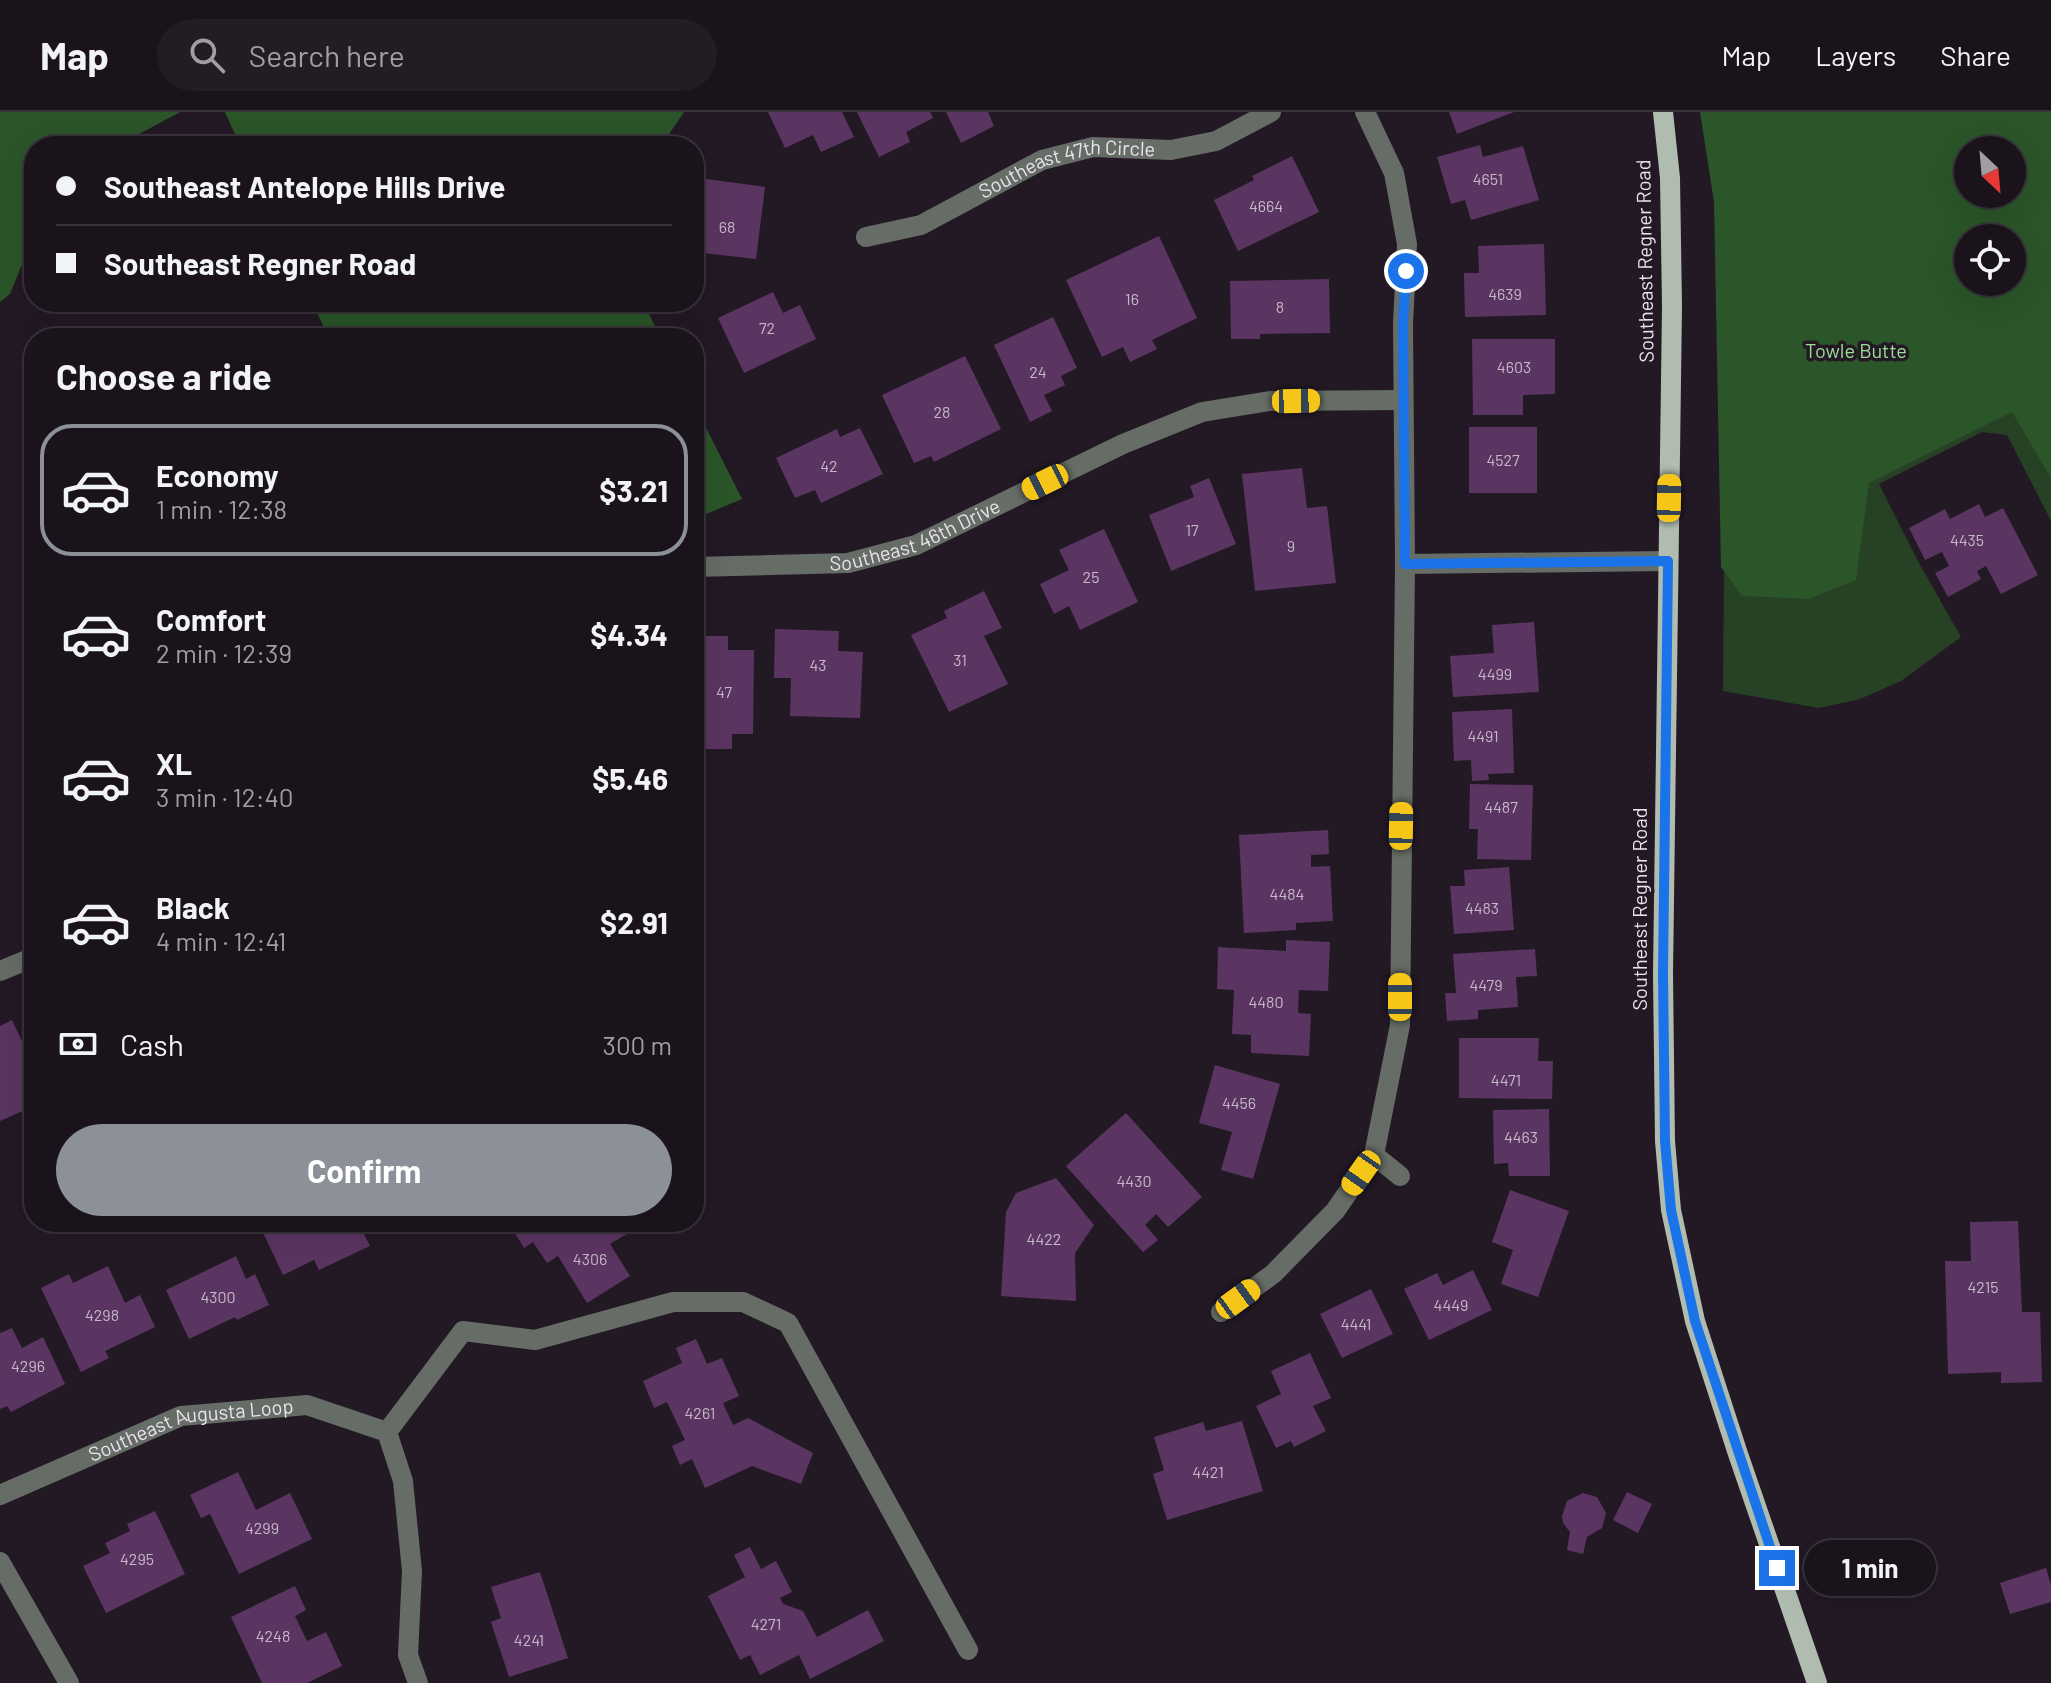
<!DOCTYPE html>
<meta charset="utf-8">
<style>
body{margin:0;font-family:Barlow,sans-serif;background:#231c25;color:#f1f3f6;height:100vh;display:flex;flex-direction:column;font-size:30px;white-space:nowrap}
*{box-sizing:border-box;margin:0}
p{font-size:26px;color:#9f9ea3}
.icon{flex:none;width:44px;height:44px;fill:none;stroke:currentColor;stroke-width:2;stroke-linecap:round;stroke-linejoin:round}
.map{position:relative;flex:1;overflow:hidden}
.details{position:absolute;left:24px;top:216px;width:680px;height:904px;display:flex;flex-direction:column;background:#1a131c;border-radius:32px;box-shadow:0 8px 32px #0002,0 0 0 2px #38323b}
.details>*{flex:none}
.top-card{position:absolute;left:24px;top:24px;width:680px;height:176px;border-radius:32px;box-shadow:0 8px 32px #0002,0 0 0 2px #38323b;display:grid;align-content:center;height:176px;padding:0 32px;background:#1a131c}
.needle{width:52px;rotate:154deg}
.buttons{position:absolute;left:1954px;top:24px;display:grid;gap:16px}
.buttons a{display:grid;place-items:center;width:72px;height:72px;border-radius:50%;background:#1a131c;box-shadow:0 8px 32px #0002,0 0 0 2px #38323b;font-size:40px}
.end{position:absolute;width:36px;height:36px;margin:-18px;border:10px solid #1a73e8;background:#fff;box-shadow:0 0 0 4px #fff}
.from{border-radius:50%}
.bubble{position:absolute;height:56px;border-radius:28px;background:#1a131c;box-shadow:0 8px 32px #0002,0 0 0 2px #38323b;font-size:26px;font-weight:700;line-height:56px;text-align:center}
.car{position:absolute;width:24px;height:48px;margin:-24px -12px;border-radius:10px;box-shadow:0 0 6px 2px #0007;background:linear-gradient(#f5c518 24%,#345 0 40%,#f5c518 0 76%,#345 0 86%,#f5c518 0)}
.top-card b{display:flex;align-items:center;gap:28px;height:76px;font-size:30px}
.top-card b+b{border-top:2px solid #38323b}
.top-card i{width:20px;height:20px;background:#f1f3f6}
ul{padding:0;list-style:none}
li{display:flex;align-items:center;gap:24px;height:132px;margin:0 16px 12px;padding:0 16px;border:4px solid transparent;border-radius:32px}
li div{flex:1}
li b{display:block;font-size:30px}
li em{font-style:normal;font-weight:700}
li.on{border-color:#8c9099}
li>.icon{width:72px;height:72px;stroke-width:1.5}
h2{padding:0 32px;font-size:36px;line-height:96px}
.pay{display:flex;align-items:center;gap:20px;height:88px;padding:0 32px;font-size:30px}
.pay p{margin-inline-start:auto}
.button{display:flex;gap:16px;margin-top:auto;padding:16px 32px}
.button a{flex:1;height:92px;border-radius:48px;background:#8c9099;color:#fff;font-size:32px;font-weight:700;line-height:92px;text-align:center}
header{display:flex;align-items:center;gap:48px;box-sizing:border-box;height:112px;padding:0 40px;background:#1a131c;border-bottom:2px solid #38323b}
header strong{font-size:38px}
nav{display:flex;gap:44px;margin-inline-start:auto;font-size:28px}
.search{width:560px;height:72px;background:#231c25;display:flex;align-items:center;gap:20px;box-sizing:border-box;padding:0 28px;border-radius:44px;color:#9f9ea3;font-size:30px}
.map>svg:first-child{display:block}
</style>
<header>
<strong>Map</strong>
<div class="search"><svg class="icon" aria-label="search" viewBox="0 0 24 24"><circle cx="10" cy="10" r="6"/><path d="M15 15l6 6"/></svg>Search here</div>
<nav><a>Map</a><a>Layers</a><a>Share</a></nav>
</header>
<div class="map">
<svg width="2051" height="1571" viewBox="0 0 2051 1571">
<rect width="100%" height="100%" fill="#231925"/>
<path fill="#264124" fill-rule="evenodd" d="M 2051,0 L 2051,409 L 2007,323 L 1982,320 L 1879,372 L 1919,451 L 1961,525 L 1901,569 L 1860,587 L 1819,596 L 1723,579 L 1727,85 ZM 1968,38 L 2012,38 L 2012,82 L 1968,82 ZM 1968,126 L 2012,126 L 2012,170 L 1968,170 Z"/>
<g fill="#2b5629" fill-rule="evenodd">
<path d="M 0,0 L 180,0 L 117,34 L 34,34 L 34,123 L 10,182 L 0,190 Z"/>
<path d="M 225,0 L 684,0 L 661,34 L 240,34 Z"/>
<path d="M 1700,0 L 2051,0 L 2051,366 L 2012,300 L 1869,371 L 1856,468 L 1809,487 L 1742,484 L 1721,455 L 1714,90 ZM 1968,38 L 2012,38 L 2012,82 L 1968,82 ZM 2012,126 L 2012,170 L 1968,170 L 1968,126 Z"/>
<path d="M 312,190 L 643,190 L 661,226 L 329,226 Z"/>
<path d="M 694,292 L 742,387 L 694,407 Z"/>
</g>
<g fill="#5b3561">
<path d="M 768,0 L 842,0 L 854,25 L 821,40 L 813,23 L 785,36 Z"/>
<path d="M 857,0 L 930,0 L 933,6 L 906,20 L 910,30 L 879,45 Z"/>
<path d="M 946,0 L 988,0 L 994,14 L 961,31 Z"/>
<path d="M 1449,0 L 1514,0 L 1457,22 Z"/>
<path d="M 1480,33 L 1483,45 L 1523,34 L 1539,88 L 1471,108 L 1465,88 L 1451,92 L 1437,45 Z"/>
<path d="M 1292,44 L 1319,100 L 1238,139 L 1214,88 L 1254,68 L 1252,64 Z"/>
<path d="M 706,67 L 765,75 L 756,147 L 694,140 L 694,89 L 703,90 Z"/>
<path d="M 1159,124 L 1197,206 L 1152,228 L 1157,237 L 1130,250 L 1123,235 L 1102,245 L 1066,168 Z"/>
<path d="M 1544,132 L 1546,203 L 1465,205 L 1464,161 L 1479,161 L 1478,134 Z"/>
<path d="M 1329,167 L 1330,221 L 1260,222 L 1260,227 L 1231,227 L 1230,169 Z"/>
<path d="M 773,180 L 783,201 L 800,193 L 816,227 L 744,261 L 718,206 Z"/>
<path d="M 1053,205 L 1077,256 L 1061,264 L 1065,273 L 1044,283 L 1052,299 L 1030,310 L 994,233 Z"/>
<path d="M 1472,227 L 1555,227 L 1555,282 L 1523,283 L 1523,303 L 1473,303 Z"/>
<path d="M 965,244 L 1001,317 L 934,350 L 931,344 L 914,351 L 882,283 Z"/>
<rect x="1469" y="315" width="68" height="66"/>
<path d="M 860,316 L 883,362 L 821,391 L 815,378 L 795,386 L 776,346 L 837,317 L 840,325 Z"/>
<path d="M 1302,356 L 1307,396 L 1327,394 L 1336,471 L 1255,479 L 1242,362 Z"/>
<path d="M 1209,366 L 1236,432 L 1171,459 L 1149,403 L 1194,385 L 1190,374 Z"/>
<path d="M 1979,392 L 1985,405 L 2003,396 L 2038,463 L 2001,482 L 1986,454 L 1977,459 L 1981,467 L 1948,485 L 1935,461 L 1949,454 L 1942,440 L 1925,448 L 1909,416 L 1945,397 L 1950,407 Z"/>
<path d="M 1104,417 L 1138,490 L 1080,518 L 1069,494 L 1054,502 L 1040,472 L 1069,458 L 1059,438 Z"/>
<path d="M 984,479 L 1002,516 L 984,524 L 1008,572 L 949,600 L 911,523 L 947,506 L 944,499 Z"/>
<path d="M 1534,510 L 1539,580 L 1453,585 L 1450,544 L 1494,541 L 1492,513 Z"/>
<path d="M 775,517 L 839,519 L 838,539 L 863,540 L 860,606 L 790,604 L 791,566 L 774,566 Z"/>
<path d="M 694,524 L 728,524 L 728,538 L 754,538 L 753,622 L 732,622 L 732,637 L 694,637 Z"/>
<path d="M 1512,597 L 1514,661 L 1488,662 L 1489,668 L 1472,669 L 1471,648 L 1454,649 L 1452,600 Z"/>
<path d="M 1470,672 L 1533,673 L 1531,748 L 1477,747 L 1478,717 L 1469,717 Z"/>
<path d="M 1328,718 L 1329,742 L 1311,743 L 1311,755 L 1330,754 L 1333,809 L 1296,811 L 1296,818 L 1244,821 L 1239,723 Z"/>
<path d="M 1509,755 L 1514,818 L 1454,822 L 1450,774 L 1465,774 L 1464,758 Z"/>
<path d="M 1286,828 L 1330,830 L 1328,879 L 1299,878 L 1298,901 L 1311,902 L 1309,944 L 1251,941 L 1251,923 L 1232,922 L 1234,878 L 1217,877 L 1218,835 L 1286,839 Z"/>
<path d="M 1535,837 L 1537,864 L 1516,865 L 1518,895 L 1478,898 L 1478,907 L 1447,909 L 1445,881 L 1456,881 L 1453,842 Z"/>
<path d="M 34,870 L 34,899 L 22,876 Z"/>
<path d="M 12,908 L 34,955 L 34,994 L 0,1009 L 0,914 Z"/>
<path d="M 1459,926 L 1539,926 L 1538,949 L 1553,949 L 1552,987 L 1459,986 Z"/>
<path d="M 1215,953 L 1280,972 L 1253,1067 L 1221,1058 L 1232,1020 L 1199,1011 Z"/>
<path d="M 1549,997 L 1550,1064 L 1509,1064 L 1508,1051 L 1494,1052 L 1493,998 Z"/>
<path d="M 1126,1001 L 1202,1085 L 1168,1115 L 1156,1102 L 1145,1113 L 1158,1128 L 1143,1140 L 1066,1054 Z"/>
<path d="M 1056,1066 L 1094,1113 L 1075,1141 L 1076,1189 L 1001,1184 L 1006,1100 L 1016,1081 Z"/>
<path d="M 1510,1078 L 1569,1099 L 1538,1185 L 1501,1172 L 1513,1138 L 1492,1130 Z"/>
<path d="M 2018,1109 L 2022,1200 L 2040,1200 L 2042,1270 L 2001,1271 L 2001,1260 L 1948,1262 L 1945,1149 L 1971,1149 L 1970,1110 Z"/>
<path d="M 258,1110 L 358,1110 L 370,1134 L 319,1158 L 314,1148 L 283,1163 Z"/>
<path d="M 508,1110 L 631,1110 L 635,1117 L 610,1132 L 630,1164 L 587,1191 L 558,1144 L 547,1151 L 533,1130 L 524,1136 Z"/>
<path d="M 236,1144 L 246,1167 L 255,1162 L 269,1193 L 237,1208 L 235,1205 L 189,1227 L 166,1178 Z"/>
<path d="M 108,1154 L 125,1191 L 140,1183 L 155,1215 L 105,1239 L 109,1246 L 81,1260 L 41,1176 L 69,1162 L 73,1171 Z"/>
<path d="M 1473,1158 L 1492,1198 L 1429,1228 L 1404,1177 L 1437,1161 L 1443,1173 Z"/>
<path d="M 1371,1177 L 1393,1222 L 1342,1246 L 1320,1202 Z"/>
<path d="M 12,1216 L 22,1236 L 43,1225 L 65,1272 L 11,1300 L 7,1294 L 0,1297 L 0,1221 Z"/>
<path d="M 696,1227 L 707,1252 L 722,1246 L 739,1284 L 723,1291 L 733,1313 L 748,1306 L 813,1341 L 801,1372 L 752,1354 L 705,1376 L 692,1347 L 680,1353 L 672,1334 L 685,1328 L 667,1290 L 654,1296 L 643,1269 L 682,1251 L 676,1236 Z"/>
<path d="M 1310,1241 L 1331,1286 L 1313,1294 L 1326,1319 L 1294,1335 L 1291,1329 L 1276,1336 L 1256,1294 L 1281,1282 L 1271,1259 Z"/>
<path d="M 1242,1309 L 1263,1379 L 1167,1408 L 1153,1362 L 1164,1358 L 1154,1325 L 1203,1310 L 1206,1319 Z"/>
<path d="M 238,1360 L 256,1398 L 290,1381 L 312,1427 L 239,1462 L 210,1402 L 201,1406 L 190,1383 Z"/>
<path d="M 1627,1380 L 1652,1392 L 1638,1421 L 1613,1408 Z"/>
<path d="M 1583,1381 L 1597,1385 L 1606,1401 L 1602,1416 L 1587,1425 L 1583,1442 L 1567,1438 L 1570,1420 L 1563,1411 L 1562,1404 L 1567,1389 Z"/>
<path d="M 155,1399 L 185,1462 L 106,1501 L 83,1454 L 110,1441 L 105,1431 L 130,1419 L 127,1412 Z"/>
<path d="M 750,1435 L 761,1457 L 776,1449 L 792,1480 L 780,1486 L 783,1492 L 803,1499 L 817,1525 L 868,1498 L 884,1529 L 810,1567 L 799,1543 L 760,1563 L 750,1543 L 740,1548 L 708,1484 L 745,1465 L 734,1443 Z"/>
<path d="M 2046,1456 L 2051,1473 L 2051,1490 L 2010,1502 L 2000,1471 Z"/>
<path d="M 540,1460 L 568,1546 L 509,1565 L 491,1510 L 501,1506 L 491,1475 Z"/>
<path d="M 295,1474 L 306,1498 L 295,1504 L 307,1529 L 326,1520 L 342,1554 L 307,1571 L 262,1571 L 231,1505 Z"/>
</g>
<g fill="none" stroke-linecap="round" stroke-linejoin="round">
<g stroke="#666c66" stroke-width="20">
<path id="s1" d="M 866,125 L 921,113 L 1042,48 L 1093,35 L 1171,38 L 1216,29 L 1271,0"/>
<path d="M 1405,452 L 1668,449"/>
<path id="s2" d="M 694,455 L 848,451 L 916,433 L 1123,332 L 1202,300 L 1270,289 L 1403,288"/>
<path d="M 0,859 L 34,845"/>
<path d="M 1374,1043 L 1400,1064"/>
<path d="M 1221,1200 L 1273,1162 L 1335,1099 L 1374,1043 L 1400,913 L 1405,452 L 1403,212 L 1407,132 L 1394,61 L 1365,0"/>
<path d="M 387,1320 L 463,1219 L 535,1228 L 673,1190 L 743,1190 L 788,1211 L 968,1538"/>
<path d="M 387,1320 L 403,1369 L 412,1459 L 408,1543 L 418,1571"/>
<path id="s3" d="M 0,1383 L 181,1304 L 307,1293 L 387,1320"/>
<path d="M 0,1450 L 69,1571"/>
</g>
<path stroke="#b0bcaf" stroke-width="20" d="M 1663,0 L 1670,66 L 1672,194 L 1663,862 L 1665,1029 L 1671,1098 L 1695,1209 L 1738,1342 L 1817,1571"/>
</g>
<g fill="none" stroke-linecap="round" stroke-linejoin="round">
<path stroke="#1a73e8" stroke-width="10" d="M 1406,159 L 1403,212 L 1405,452 L 1668,449 L 1663,862 L 1665,1029 L 1671,1098 L 1695,1209 L 1777,1456"/>
</g>
<g text-anchor="middle" stroke-width="7" stroke-linejoin="round" paint-order="stroke">
<g font-size="16" fill="#c6b8c8">
<text x="1488" y="73">4651</text>
<text x="1266" y="100">4664</text>
<text x="727" y="121">68</text>
<text x="1505" y="188">4639</text>
<text x="1132" y="193">16</text>
<text x="1280" y="201">8</text>
<text x="767" y="222">72</text>
<text x="1514" y="261">4603</text>
<text x="1038" y="266">24</text>
<text x="942" y="306">28</text>
<text x="1503" y="354">4527</text>
<text x="829" y="360">42</text>
<text x="1192" y="424">17</text>
<text x="1967" y="434">4435</text>
<text x="1291" y="440">9</text>
<text x="1091" y="471">25</text>
<text x="960" y="554">31</text>
<text x="818" y="559">43</text>
<text x="1495" y="568">4499</text>
<text x="724" y="586">47</text>
<text x="1483" y="630">4491</text>
<text x="1501" y="701">4487</text>
<text x="1287" y="788">4484</text>
<text x="1482" y="802">4483</text>
<text x="1486" y="879">4479</text>
<text x="1266" y="896">4480</text>
<text x="1506" y="974">4471</text>
<text x="1239" y="997">4456</text>
<text x="1521" y="1031">4463</text>
<text x="1134" y="1075">4430</text>
<text x="1044" y="1133">4422</text>
<text x="590" y="1153">4306</text>
<text x="1983" y="1181">4215</text>
<text x="218" y="1191">4300</text>
<text x="1451" y="1199">4449</text>
<text x="102" y="1209">4298</text>
<text x="1356" y="1218">4441</text>
<text x="28" y="1260">4296</text>
<text x="700" y="1307">4261</text>
<text x="1208" y="1366">4421</text>
<text x="262" y="1422">4299</text>
<text x="137" y="1453">4295</text>
<text x="766" y="1518">4271</text>
<text x="273" y="1530">4248</text>
<text x="529" y="1534">4241</text>
</g>
<g font-size="20" fill="#eae3eb" stroke="#231925">
<text dy="7" stroke="none"><textPath href="#s1" startOffset="216">Southeast 47th Circle</textPath></text>
<text transform="translate(1645 149) rotate(-91)" y="7">Southeast Regner Road</text>
<text dy="7" stroke="none"><textPath href="#s2" startOffset="226">Southeast 46th Drive</textPath></text>
<text transform="translate(1640 797) rotate(-90)" y="7">Southeast Regner Road</text>
<text dy="7" stroke="none"><textPath href="#s3" startOffset="204">Southeast Augusta Loop</textPath></text>
</g>
<g font-size="20" fill="#9cdd97" stroke="#231925">
<text x="1856" y="246">Towle Butte</text>
</g>
</g>
</svg>
<div class="buttons">
<a><svg class="needle" viewBox="-14 -14 28 28"><path d="M0-13l5 13h-10z" fill="#e53935"/><path d="M0 13l5-13h-10z" fill="#9f9ea3"/></svg></a>
<a><svg class="icon" aria-label="locate" viewBox="0 0 24 24"><circle cx="12" cy="12" r="6"/><path d="M12 2v4M12 18v4M2 12h4M18 12h4"/></svg></a>
</div>
<i class="end from" style="left:1406px;top:159px"></i>
<i class="end" style="left:1777px;top:1456px"></i>
<div class="bubble" style="left:1804px;top:1428px;width:132px">1 min</div>
<i class="car" style="left:1296px;top:289px;rotate:89deg"></i>
<i class="car" style="left:1045px;top:370px;rotate:244deg"></i>
<i class="car" style="left:1669px;top:386px;rotate:1deg"></i>
<i class="car" style="left:1401px;top:714px;rotate:1deg"></i>
<i class="car" style="left:1400px;top:885px;rotate:0deg"></i>
<i class="car" style="left:1361px;top:1061px;rotate:215deg"></i>
<i class="car" style="left:1238px;top:1187px;rotate:54deg"></i>
<div class="top-card">
<b><i class="from"></i>Southeast Antelope Hills Drive</b>
<b><i></i>Southeast Regner Road</b>
</div>
<section class="details">
<h2>Choose a ride</h2>
<ul>
<li class="on"><svg class="icon" aria-label="car" viewBox="0 0 24 24"><path d="M5 17H2v-5l4-1 3-4h7l3 4 3 1v5h-3M9 17h6M6 11h13"/><circle cx="7" cy="17" r="2"/><circle cx="17" cy="17" r="2"/></svg><div><b>Economy</b><p>1 min · 12:38</p></div><em>$3.21</em></li>
<li><svg class="icon" aria-label="car" viewBox="0 0 24 24"><path d="M5 17H2v-5l4-1 3-4h7l3 4 3 1v5h-3M9 17h6M6 11h13"/><circle cx="7" cy="17" r="2"/><circle cx="17" cy="17" r="2"/></svg><div><b>Comfort</b><p>2 min · 12:39</p></div><em>$4.34</em></li>
<li><svg class="icon" aria-label="car" viewBox="0 0 24 24"><path d="M5 17H2v-5l4-1 3-4h7l3 4 3 1v5h-3M9 17h6M6 11h13"/><circle cx="7" cy="17" r="2"/><circle cx="17" cy="17" r="2"/></svg><div><b>XL</b><p>3 min · 12:40</p></div><em>$5.46</em></li>
<li><svg class="icon" aria-label="car" viewBox="0 0 24 24"><path d="M5 17H2v-5l4-1 3-4h7l3 4 3 1v5h-3M9 17h6M6 11h13"/><circle cx="7" cy="17" r="2"/><circle cx="17" cy="17" r="2"/></svg><div><b>Black</b><p>4 min · 12:41</p></div><em>$2.91</em></li>
</ul>
<div class="pay"><svg class="icon" aria-label="cash" viewBox="0 0 24 24"><path d="M3 7h18v10H3z"/><circle cx="12" cy="12" r="2"/></svg>Cash<p>300 m</p></div>
<div class="button"><a>Confirm</a></div>
</section>
</div>
